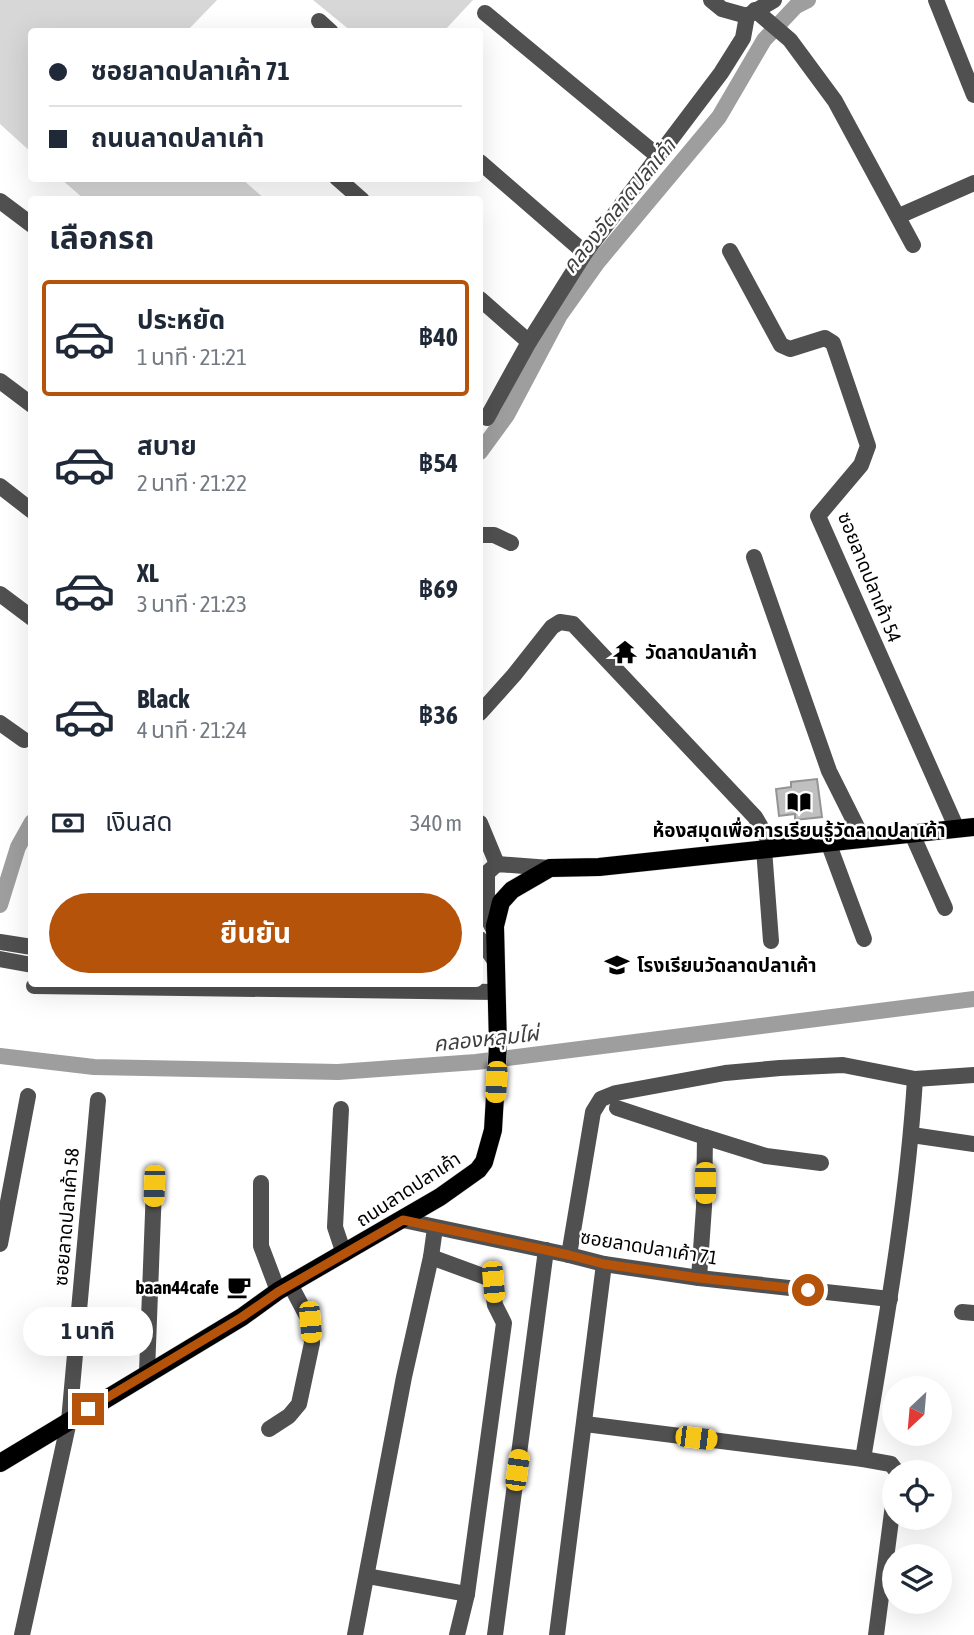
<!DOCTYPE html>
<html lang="th">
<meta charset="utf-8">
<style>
body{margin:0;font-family:"Asap Condensed","Noto Sans Thai",sans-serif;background:#f6f6f7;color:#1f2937;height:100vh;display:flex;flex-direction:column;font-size:26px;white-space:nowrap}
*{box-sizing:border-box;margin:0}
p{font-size:23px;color:#747a83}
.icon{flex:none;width:38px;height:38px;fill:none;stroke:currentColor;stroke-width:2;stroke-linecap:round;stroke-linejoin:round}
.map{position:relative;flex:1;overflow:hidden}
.details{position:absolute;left:28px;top:196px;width:455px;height:791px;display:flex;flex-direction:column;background:#fff;border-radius:7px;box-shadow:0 7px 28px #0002}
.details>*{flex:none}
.top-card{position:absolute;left:28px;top:28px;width:455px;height:154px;border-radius:7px;box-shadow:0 7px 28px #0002;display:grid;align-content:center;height:154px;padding:0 21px;background:#fff}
.needle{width:46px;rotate:206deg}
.buttons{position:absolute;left:882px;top:1376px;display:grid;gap:14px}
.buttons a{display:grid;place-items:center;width:70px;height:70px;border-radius:50%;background:#fff;box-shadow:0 7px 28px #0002;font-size:35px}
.end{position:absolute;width:32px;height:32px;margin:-16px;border:9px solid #b45309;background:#fff;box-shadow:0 0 0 4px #fff}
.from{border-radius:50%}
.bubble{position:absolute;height:49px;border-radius:24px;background:#fff;box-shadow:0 7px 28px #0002;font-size:23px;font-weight:700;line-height:49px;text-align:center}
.car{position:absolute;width:21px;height:42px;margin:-21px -10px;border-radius:9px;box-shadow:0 0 5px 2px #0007;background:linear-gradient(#f5c518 24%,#345 0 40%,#f5c518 0 76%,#345 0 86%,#f5c518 0)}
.top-card b{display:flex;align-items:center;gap:24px;height:66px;font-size:26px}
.top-card b+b{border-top:2px solid #e0e1e3}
.top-card i{width:18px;height:18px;background:#1f2937}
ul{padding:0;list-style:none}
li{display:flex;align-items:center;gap:21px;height:116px;margin:0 14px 10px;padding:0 7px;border:4px solid transparent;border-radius:7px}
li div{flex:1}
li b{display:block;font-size:26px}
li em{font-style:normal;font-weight:700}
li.on{border-color:#b45309}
li>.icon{width:63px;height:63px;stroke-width:1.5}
h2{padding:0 21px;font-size:32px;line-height:84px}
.pay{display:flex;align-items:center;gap:18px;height:77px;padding:0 21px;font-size:26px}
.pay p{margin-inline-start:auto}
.cta{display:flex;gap:14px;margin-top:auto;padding:14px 21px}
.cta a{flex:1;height:80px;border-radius:42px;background:#b45309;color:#fff;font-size:28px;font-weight:700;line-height:80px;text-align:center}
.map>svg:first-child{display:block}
</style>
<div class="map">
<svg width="974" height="1635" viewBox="0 0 974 1635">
<rect width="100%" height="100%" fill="#fff"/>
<g fill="#d7d7d7">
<path d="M 0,0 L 217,0 L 187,31 L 32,32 L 31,152 L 0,124 Z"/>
<path d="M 313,0 L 473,0 L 444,31 L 351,31 Z"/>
<path d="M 61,179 L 242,179 L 265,199 L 84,199 Z"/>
</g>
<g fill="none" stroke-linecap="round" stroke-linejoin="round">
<g stroke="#9e9e9e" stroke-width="16">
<path d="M 480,452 L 507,415 L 560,315 L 597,263 L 719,117 L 764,40 L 796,6 L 808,0"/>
<path d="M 0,905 L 18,847 L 32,822"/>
<path d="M 0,1056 L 94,1067 L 338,1072 L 476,1062 L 974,999"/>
</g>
</g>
<path fill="#c0c0c0" stroke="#949494" stroke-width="2" d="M 817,779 L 822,817 L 795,820 L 795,814 L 779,816 L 776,789 L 791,787 L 791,782 Z"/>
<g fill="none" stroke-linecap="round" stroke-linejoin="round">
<g stroke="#dbdbdb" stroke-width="19">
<path id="major" d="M 0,1463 L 242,1317 L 278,1291 L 440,1197 L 478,1170 L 484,1162 L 493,1130 L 498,1045 L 495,926 L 501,902 L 512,890 L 550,868 L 599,867 L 974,827"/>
</g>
<g stroke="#505050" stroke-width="16">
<path d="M 711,0 L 722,9 L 747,16"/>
<path d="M 936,0 L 974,95"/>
<path d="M 755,10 L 790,40 L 835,101 L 913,245"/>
<path d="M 485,13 L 659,157"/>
<path d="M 319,21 L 331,32"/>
<path d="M 480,162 L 585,253"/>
<path d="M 337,178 L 362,200"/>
<path d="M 0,201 L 32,225"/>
<path d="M 899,216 L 974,183"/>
<path d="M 730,251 L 781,345 L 790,349 L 825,338 L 833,343 L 868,446 L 861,465 L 818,516 L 957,829"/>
<path d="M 480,299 L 529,342"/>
<path d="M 0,381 L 32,405"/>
<path d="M 487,418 L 529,342 L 585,253 L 721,73 L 743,38 L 747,16 L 774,0"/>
<path d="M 0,486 L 32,511"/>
<path d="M 480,535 L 494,535 L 511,543"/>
<path d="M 754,557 L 829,771 L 863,839"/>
<path d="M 0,594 L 32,618"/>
<path d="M 480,713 L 514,675 L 552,627 L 560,622 L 573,624 L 755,817 L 773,848"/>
<path d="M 0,723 L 24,740"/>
<path d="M 480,823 L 497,864"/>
<path d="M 912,834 L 945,908"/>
<path d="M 828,842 L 864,939"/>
<path d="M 764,849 L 771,941"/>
<path d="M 495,932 L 487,917 L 487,873 L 497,864 L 550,868"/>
<path d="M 480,939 L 495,961"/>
<path d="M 0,942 L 32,947"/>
<path d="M 0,959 L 32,965"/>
<path d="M 34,986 L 496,992"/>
<path d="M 617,1108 L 705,1137"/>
<path d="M 341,1109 L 335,1227 L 344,1254"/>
<path d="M 912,1135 L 974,1144"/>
<path d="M 261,1183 L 261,1246 L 278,1291"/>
<path d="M 403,1220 L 569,1255 L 604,1264 L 699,1278 L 890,1299"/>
<path d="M 0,1244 L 28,1096"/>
<path d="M 569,1255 L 593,1112 L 601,1099 L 616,1093 L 725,1073 L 780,1068 L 843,1065 L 915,1079 L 974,1075"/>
<path d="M 431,1257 L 491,1279 L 495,1305 L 504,1323 L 467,1594 L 457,1635"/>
<path d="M 699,1278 L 704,1207 L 705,1137 L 766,1156 L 821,1163"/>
<path d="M 962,1312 L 974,1313"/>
<path d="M 147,1372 L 154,1187"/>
<path d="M 585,1424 L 863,1459 L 891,1464 L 897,1472"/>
<path d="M 269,1429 L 289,1416 L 299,1404 L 312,1343 L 310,1322 L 290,1284"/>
<path d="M 863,1459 C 884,1333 907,1207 915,1079"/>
<path d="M 367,1576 L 467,1594"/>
<path d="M 22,1635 L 69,1421 L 98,1100"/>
<path d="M 355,1635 L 404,1377 L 431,1257 L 435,1228"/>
<path d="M 495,1635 L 546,1250"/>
<path d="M 557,1635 L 604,1264"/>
<path d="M 876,1635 L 894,1497"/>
</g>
<use href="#major" stroke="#000" stroke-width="18"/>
</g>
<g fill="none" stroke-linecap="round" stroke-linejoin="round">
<path stroke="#b45309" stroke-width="9" d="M 88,1409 L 242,1317 L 278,1292 L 403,1220 L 569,1255 L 604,1264 L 699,1278 L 808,1290"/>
</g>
<defs>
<g id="temple-bare" transform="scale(1.89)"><path d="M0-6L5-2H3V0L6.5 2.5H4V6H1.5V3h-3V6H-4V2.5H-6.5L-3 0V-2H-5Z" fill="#000" stroke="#fff" stroke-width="2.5" paint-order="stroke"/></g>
<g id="library-bare" transform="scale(1.89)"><path d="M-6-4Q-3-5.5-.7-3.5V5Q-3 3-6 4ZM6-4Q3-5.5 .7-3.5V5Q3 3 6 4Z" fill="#000" stroke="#fff" stroke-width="2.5" paint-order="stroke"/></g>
<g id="school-bare" transform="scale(1.89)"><path d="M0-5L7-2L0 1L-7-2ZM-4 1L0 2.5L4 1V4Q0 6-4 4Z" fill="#000" stroke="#fff" stroke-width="2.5" paint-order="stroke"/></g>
<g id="cafe-bare" transform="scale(1.89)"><path d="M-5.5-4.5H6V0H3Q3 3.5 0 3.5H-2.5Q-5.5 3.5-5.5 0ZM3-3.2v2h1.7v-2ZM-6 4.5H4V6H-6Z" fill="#000" stroke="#fff" stroke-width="2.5" paint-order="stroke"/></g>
</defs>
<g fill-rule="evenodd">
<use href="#temple-bare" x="625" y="652"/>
<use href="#library-bare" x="799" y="802"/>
<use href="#school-bare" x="617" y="965"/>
<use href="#cafe-bare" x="239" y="1287"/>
</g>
<g text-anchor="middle" stroke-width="5" stroke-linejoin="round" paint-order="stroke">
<g font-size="19" fill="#000" stroke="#fff">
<text transform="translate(870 577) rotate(68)" y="7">ซอยลาดปลาเค้า 54</text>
<text transform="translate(408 1189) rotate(-33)" y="7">ถนนลาดปลาเค้า</text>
<text transform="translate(66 1217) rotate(-85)" y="7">ซอยลาดปลาเค้า 58</text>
<text transform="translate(649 1247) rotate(9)" y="7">ซอยลาดปลาเค้า 71</text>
</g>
<g font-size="19" font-weight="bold" fill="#000" stroke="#fff" text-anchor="start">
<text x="645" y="659">วัดลาดปลาเค้า</text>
<text x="799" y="837" text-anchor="middle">ห้องสมุดเพื่อการเรียนรู้วัดลาดปลาเค้า</text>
<text x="637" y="972">โรงเรียนวัดลาดปลาเค้า</text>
<text x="219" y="1294" text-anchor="end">baan44cafe</text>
</g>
<g font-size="21" font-style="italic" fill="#3f3f3f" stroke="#fff">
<text transform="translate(619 206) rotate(-51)" y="7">คลองวัดลาดปลาเค้า</text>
<text transform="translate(486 1039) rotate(-6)" y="7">คลองหลุมไผ่</text>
</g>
</g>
</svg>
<div class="buttons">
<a><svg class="needle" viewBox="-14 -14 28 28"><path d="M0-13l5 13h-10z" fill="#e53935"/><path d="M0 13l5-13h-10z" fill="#747a83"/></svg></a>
<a><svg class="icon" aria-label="locate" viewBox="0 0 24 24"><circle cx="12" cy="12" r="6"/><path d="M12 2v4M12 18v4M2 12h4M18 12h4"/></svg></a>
<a><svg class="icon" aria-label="layers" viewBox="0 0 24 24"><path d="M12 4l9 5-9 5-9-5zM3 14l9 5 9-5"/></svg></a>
</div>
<i class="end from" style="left:808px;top:1290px"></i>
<i class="end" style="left:88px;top:1409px"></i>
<div class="bubble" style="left:23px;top:1307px;width:130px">1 นาที</div>
<i class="car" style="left:496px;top:1082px;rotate:183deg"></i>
<i class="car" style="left:705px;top:1183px;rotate:180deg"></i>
<i class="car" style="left:154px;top:1186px;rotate:182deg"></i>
<i class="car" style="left:493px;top:1282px;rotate:175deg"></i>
<i class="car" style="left:310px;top:1322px;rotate:175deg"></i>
<i class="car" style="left:696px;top:1438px;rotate:97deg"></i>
<i class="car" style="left:517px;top:1470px;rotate:8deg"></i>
<div class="top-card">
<b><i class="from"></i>ซอยลาดปลาเค้า 71</b>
<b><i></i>ถนนลาดปลาเค้า</b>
</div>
<section class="details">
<h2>เลือกรถ</h2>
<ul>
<li class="on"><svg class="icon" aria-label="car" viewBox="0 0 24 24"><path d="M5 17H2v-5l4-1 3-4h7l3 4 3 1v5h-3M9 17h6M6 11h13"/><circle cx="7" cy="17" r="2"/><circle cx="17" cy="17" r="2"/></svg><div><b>ประหยัด</b><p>1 นาที · 21:21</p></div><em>฿40</em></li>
<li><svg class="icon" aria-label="car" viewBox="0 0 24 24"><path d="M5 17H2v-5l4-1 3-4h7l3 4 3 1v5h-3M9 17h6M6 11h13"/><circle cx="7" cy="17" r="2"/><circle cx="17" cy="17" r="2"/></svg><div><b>สบาย</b><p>2 นาที · 21:22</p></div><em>฿54</em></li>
<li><svg class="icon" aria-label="car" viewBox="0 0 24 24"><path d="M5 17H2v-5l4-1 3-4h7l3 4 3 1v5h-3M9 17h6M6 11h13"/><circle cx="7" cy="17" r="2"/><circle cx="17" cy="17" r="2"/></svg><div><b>XL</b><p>3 นาที · 21:23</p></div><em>฿69</em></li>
<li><svg class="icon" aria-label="car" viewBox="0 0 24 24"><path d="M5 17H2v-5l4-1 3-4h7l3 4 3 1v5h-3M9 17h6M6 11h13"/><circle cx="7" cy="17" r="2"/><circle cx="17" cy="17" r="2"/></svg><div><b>Black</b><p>4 นาที · 21:24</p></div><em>฿36</em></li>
</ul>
<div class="pay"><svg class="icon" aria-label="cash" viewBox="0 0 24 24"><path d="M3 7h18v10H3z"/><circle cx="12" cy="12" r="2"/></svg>เงินสด<p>340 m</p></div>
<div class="cta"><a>ยืนยัน</a></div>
</section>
</div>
